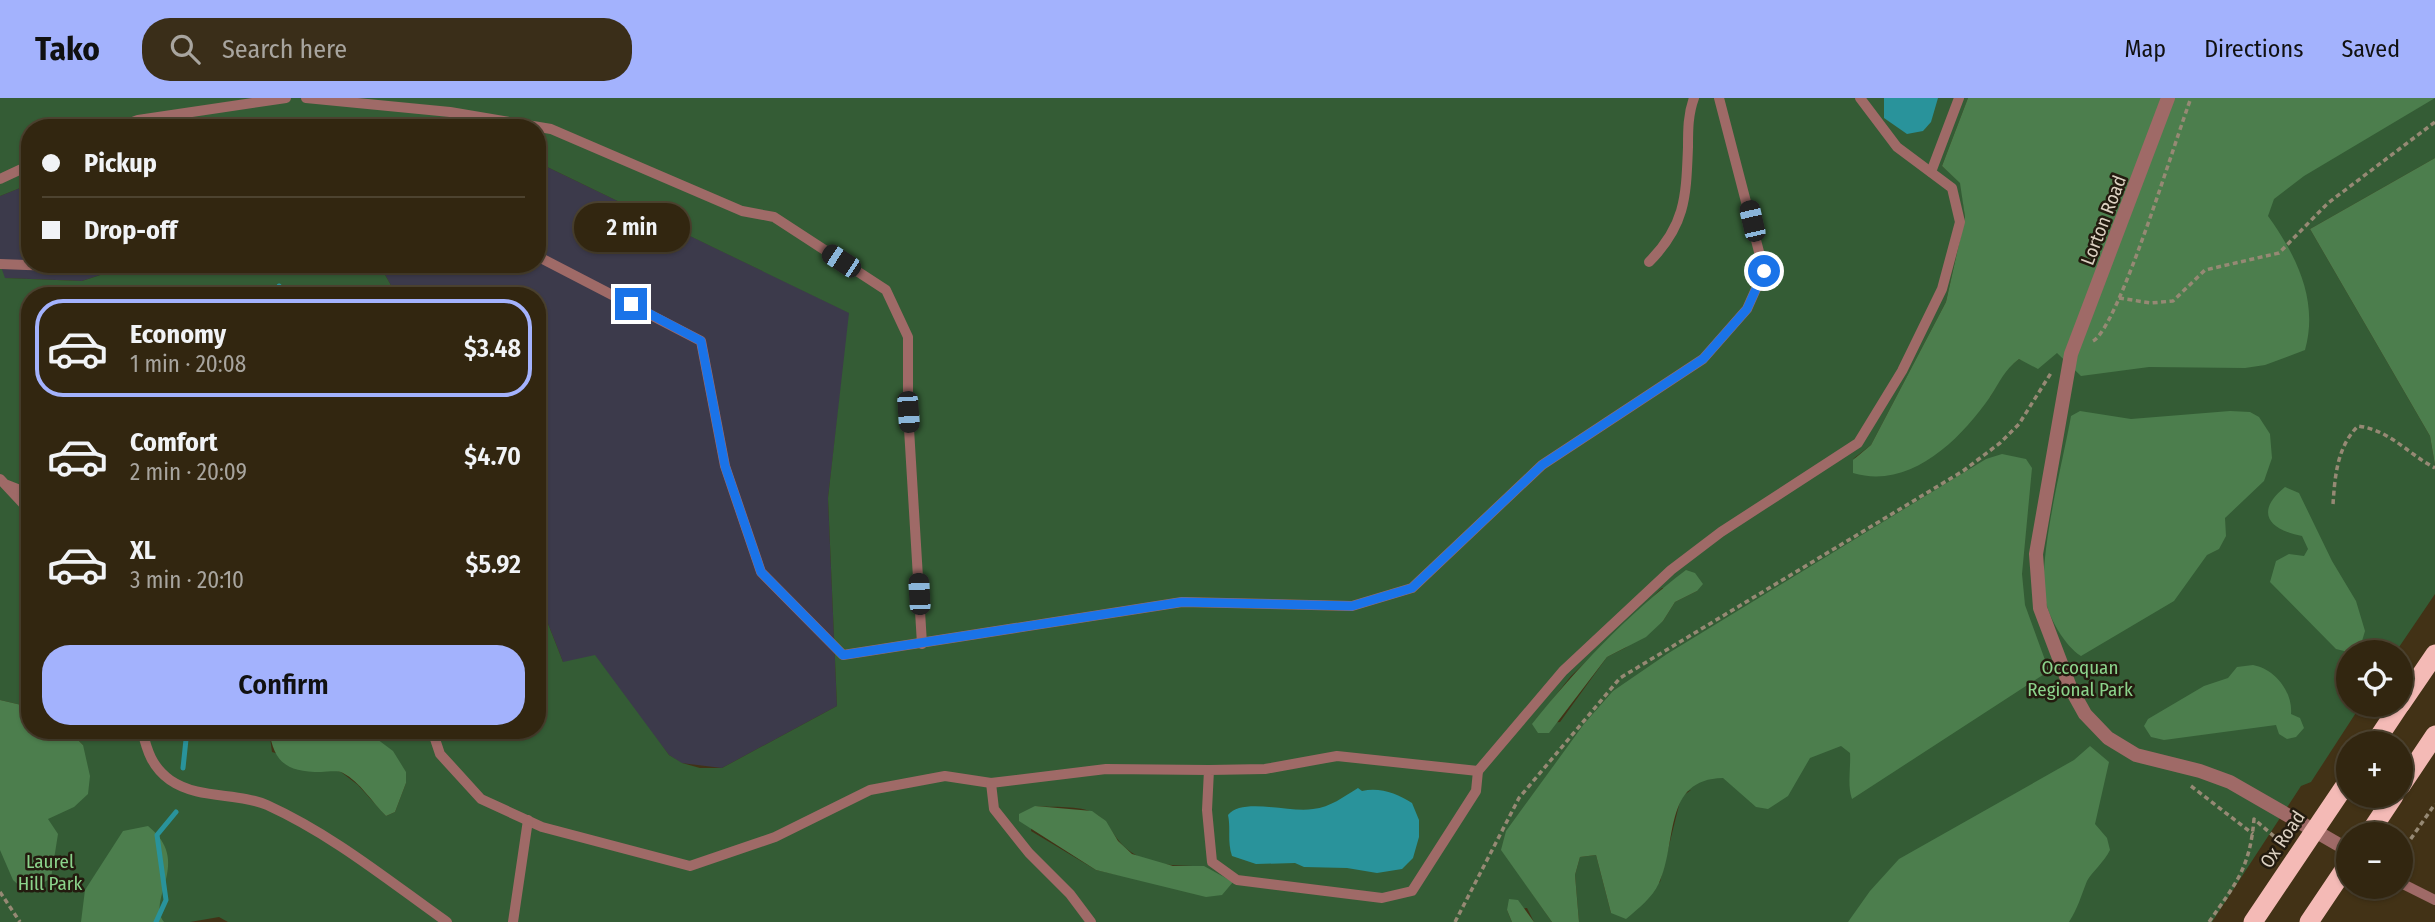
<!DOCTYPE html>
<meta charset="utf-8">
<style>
body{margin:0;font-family:"Fira Sans Condensed",sans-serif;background:#3a2e19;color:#f1f3f6;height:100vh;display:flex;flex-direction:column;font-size:26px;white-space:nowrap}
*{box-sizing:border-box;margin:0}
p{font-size:23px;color:#a8a59f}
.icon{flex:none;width:38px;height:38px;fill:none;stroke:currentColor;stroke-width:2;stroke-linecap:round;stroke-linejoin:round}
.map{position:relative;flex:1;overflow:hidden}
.details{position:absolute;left:21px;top:189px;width:525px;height:452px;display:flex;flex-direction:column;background:#322610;border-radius:28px;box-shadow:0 2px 5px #0004,0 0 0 2px #4d4330}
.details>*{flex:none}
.hud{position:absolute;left:21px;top:21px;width:525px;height:154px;border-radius:28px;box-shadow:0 2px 5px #0004,0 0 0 2px #4d4330;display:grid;align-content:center;height:154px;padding:0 21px;background:#322610}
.tools{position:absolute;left:2336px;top:542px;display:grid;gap:14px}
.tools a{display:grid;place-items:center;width:77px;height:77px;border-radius:50%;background:#322610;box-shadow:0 2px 5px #0004,0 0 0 2px #4d4330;font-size:35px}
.end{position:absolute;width:32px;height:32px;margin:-16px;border:9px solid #1a73e8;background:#fff;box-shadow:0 0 0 4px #fff}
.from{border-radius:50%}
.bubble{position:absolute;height:49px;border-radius:24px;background:#322610;box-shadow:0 2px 5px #0004,0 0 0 2px #4d4330;font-size:23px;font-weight:600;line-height:49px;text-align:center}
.car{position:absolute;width:21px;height:42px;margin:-21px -10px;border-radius:9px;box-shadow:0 0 5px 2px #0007;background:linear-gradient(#222 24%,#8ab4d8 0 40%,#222 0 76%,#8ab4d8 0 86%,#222 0)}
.hud b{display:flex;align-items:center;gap:24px;height:66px;font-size:26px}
.hud b+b{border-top:2px solid #4d4330}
.hud i{width:18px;height:18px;background:#f1f3f6}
ul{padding:12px 0 0;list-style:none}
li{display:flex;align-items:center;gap:21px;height:98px;margin:0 14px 10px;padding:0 7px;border:4px solid transparent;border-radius:28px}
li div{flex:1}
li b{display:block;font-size:26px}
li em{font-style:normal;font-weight:600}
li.on{border-color:#a3b2fd}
li>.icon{width:63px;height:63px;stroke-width:1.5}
.action{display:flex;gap:14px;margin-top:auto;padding:14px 21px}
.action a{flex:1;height:80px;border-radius:28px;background:#a3b2fd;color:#111;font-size:28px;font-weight:600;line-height:80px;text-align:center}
header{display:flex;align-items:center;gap:42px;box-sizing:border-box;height:98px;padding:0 35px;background:#a3b2fd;color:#111}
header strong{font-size:33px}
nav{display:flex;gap:38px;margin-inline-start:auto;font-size:24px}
.search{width:490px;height:63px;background:#3a2e19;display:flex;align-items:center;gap:18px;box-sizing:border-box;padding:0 24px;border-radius:28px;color:#a8a59f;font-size:26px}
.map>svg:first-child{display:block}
</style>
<header>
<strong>Tako</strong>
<div class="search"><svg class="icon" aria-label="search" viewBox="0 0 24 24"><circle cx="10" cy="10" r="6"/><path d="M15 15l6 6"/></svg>Search here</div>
<nav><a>Map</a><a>Directions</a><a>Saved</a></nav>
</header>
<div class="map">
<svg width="2435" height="824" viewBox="0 0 2435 824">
<rect width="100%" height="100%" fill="#423216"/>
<g fill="#3c3a4b">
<path d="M 537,64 L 850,215 L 828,400 L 837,608 L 722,670 L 681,665 L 669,657 L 644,625 L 563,564 L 543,513 L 537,443 L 537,198 L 397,198 L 379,166 L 537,166 Z"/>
<path d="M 30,86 L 30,166 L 134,166 L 82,183 L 4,180 L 0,166 L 0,98 Z"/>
</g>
<g fill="#345c35" fill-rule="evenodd">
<path d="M 0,0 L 1968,0 L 1942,68 L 1961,85 L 1965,119 L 1946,204 L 1871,347 L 1853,361 L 1990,299 L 2006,271 L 2019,261 L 2030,265 L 2148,0 L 2435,0 L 2435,60 L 2310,131 L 2430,338 L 2435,367 L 2435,496 L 2395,555 L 2348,555 L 2348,607 L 2361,607 L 2311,684 L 2301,688 L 2212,824 L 1579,824 L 1575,777 L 1580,759 L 1596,757 L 1611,815 L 1660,784 L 1681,699 L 1691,692 L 1502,752 L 1552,824 L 1534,824 L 1527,810 L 1507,812 L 1512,824 L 228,824 L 219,819 L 190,824 L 0,824 L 0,645 L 83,647 L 68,632 L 269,632 L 272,654 L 341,674 L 358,687 L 386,718 L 395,714 L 406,685 L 365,632 L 537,632 L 537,443 L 543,513 L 563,564 L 595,557 L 669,657 L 682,665 L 700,670 L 722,670 L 837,608 L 828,400 L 849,215 L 537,64 L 537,30 L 30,30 L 30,86 L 0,98 ZM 1662,490 L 1697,493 L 1675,504 L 1663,523 L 1625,550 L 1607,559 L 1560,624 L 1533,626 L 1571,578 ZM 1035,708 C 1052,710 1080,707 1094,715 C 1107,722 1110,732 1119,743 C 1139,768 1174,768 1204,768 L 1123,778 L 1096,772 L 1031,733 Z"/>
<path d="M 0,166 L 5,180 L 82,183 L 134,166 L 254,166 L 254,173 L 317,166 L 379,166 L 397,198 L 30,198 L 30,609 L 0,602 Z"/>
</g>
<g fill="#4c7e4d">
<path d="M 1968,0 L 2435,0 L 2304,78 L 2274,101 L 2268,118 C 2296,157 2319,202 2305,252 L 2265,267 L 2245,270 L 2149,269 L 2081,278 L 2057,255 L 2038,271 L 2019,261 C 2004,272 2000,284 1990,299 C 1960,342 1910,392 1853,375 L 1853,362 L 1871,347 L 1946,204 L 1965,119 L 1960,85 L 1942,68 Z"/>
<path d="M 2435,60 L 2435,367 L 2430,338 L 2310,131 Z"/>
<path d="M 2080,313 L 2131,321 L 2230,313 L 2250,314 L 2259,319 L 2270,336 L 2272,360 L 2264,383 L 2225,420 L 2226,438 L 2219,451 L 2207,457 L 2174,503 L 2081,558 C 2065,548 2048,519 2045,500 C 2038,458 2063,364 2071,318 Z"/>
<path d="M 2002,356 L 2026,361 L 2032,370 L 2022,476 L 2025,507 L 2049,573 L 1852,701 C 1847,687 1851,670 1850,655 L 1841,648 L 1810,660 L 1788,698 L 1768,711 L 1756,709 L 1723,680 C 1662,681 1678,745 1659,785 C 1652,800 1639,810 1626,821 L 1611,815 L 1596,757 L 1580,759 L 1575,777 L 1579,824 L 1552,824 L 1501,752 L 1506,733 L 1584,626 L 1613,593 L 1667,556 L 1986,361 Z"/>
<path d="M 2285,389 L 2299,395 L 2332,463 L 2356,503 L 2365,533 L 2362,543 L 2352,555 L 2336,551 L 2270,484 L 2276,463 L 2289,456 L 2304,458 L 2308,451 L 2302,438 C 2269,432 2254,414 2285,389 Z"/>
<path d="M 1686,472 L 1695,475 L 1703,486 L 1697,493 L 1675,504 L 1663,523 L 1646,539 L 1607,559 L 1549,635 L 1538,635 L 1532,626 C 1577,570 1628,516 1686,472 Z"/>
<path d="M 2253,567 C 2275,571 2293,594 2291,616 L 2300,620 L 2304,630 L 2296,639 L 2287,641 L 2279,636 L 2276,627 L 2164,642 L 2151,639 L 2144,628 L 2148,621 L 2204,588 L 2228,580 L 2237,569 Z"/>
<path d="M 0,602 L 30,609 L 30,632 L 68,632 L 83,647 L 90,678 L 88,696 L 74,709 L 48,721 L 58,736 L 51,780 L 27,795 L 13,782 L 0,752 Z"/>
<path d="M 269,632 L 365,632 L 393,653 L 406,674 L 406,685 L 395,714 L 386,718 C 372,704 360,684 343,675 C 337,672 328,674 321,674 C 287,674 274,665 269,632 Z"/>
<path d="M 2090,648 L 2109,664 L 2095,726 L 2107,740 L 2110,752 C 2104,764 2092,774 2087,783 C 2081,798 2078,810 2069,824 L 1848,824 L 1870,793 L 1899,761 L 2074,662 Z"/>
<path d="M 1035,708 L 1092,713 L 1106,723 L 1118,743 L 1132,756 L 1173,768 L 1204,768 L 1233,784 L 1222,797 L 1206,799 L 1096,772 L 1019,723 L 1019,716 Z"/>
<path d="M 148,728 C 193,764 146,801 164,824 L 81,824 L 85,792 L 123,733 Z"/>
<path d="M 1509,801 L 1518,802 L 1534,824 L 1512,824 L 1507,812 Z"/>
</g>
<g fill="#29939b">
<path d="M 1884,0 L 1938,0 L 1931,24 L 1923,33 L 1907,36 L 1884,20 Z"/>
<path d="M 1358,690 L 1362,693 C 1381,689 1397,696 1412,705 L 1419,722 L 1419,739 L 1413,760 L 1402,771 L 1377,775 L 1347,770 L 1304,769 L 1295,765 L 1256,766 L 1232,758 C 1227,743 1231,731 1228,717 C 1242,699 1289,715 1313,711 C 1331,709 1343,699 1358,690 Z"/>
</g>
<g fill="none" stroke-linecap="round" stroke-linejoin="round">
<g stroke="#29939b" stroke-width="5">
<path d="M 276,198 L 279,188"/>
<path d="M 183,670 L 187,632"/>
<path d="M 156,824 L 166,802 L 157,737 L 176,714"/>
</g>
<g stroke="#968974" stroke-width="3.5" stroke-dasharray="5 3.5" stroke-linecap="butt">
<path d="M 2119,200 L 2151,205 L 2173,203 L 2205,172 L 2279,155 L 2328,105 L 2435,24"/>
<path d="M 2093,243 C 2119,229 2176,39 2191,0"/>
<path d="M 2333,406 C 2335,378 2337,349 2358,328 C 2390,332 2408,356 2435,370"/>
<path d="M 2191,688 L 2253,736"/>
<path d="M 2401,755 L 2435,706"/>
<path d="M 2355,789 L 2373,800 L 2380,789"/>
<path d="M 0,794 L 20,824"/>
<path d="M 1455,824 L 1519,700 L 1620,580 L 1963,373 L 2000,345 L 2019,326 L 2051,275"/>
<path d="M 2209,824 C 2236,785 2250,770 2254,721 L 2284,747"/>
</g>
<g stroke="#9f6a67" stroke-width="10">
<path d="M 306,0 L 450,14 L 551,31 L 742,113 L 774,119 L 886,192 L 908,239 L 908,314 L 922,546"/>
<path d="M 117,30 L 138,22 L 286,0"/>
<path d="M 1931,74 L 1959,0"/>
<path d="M 0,81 L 30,67"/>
<path d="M 537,158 L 701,243 L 725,368 L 761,474 L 843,557 L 1182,504 L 1352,508 L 1412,490 L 1542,367 L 1703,261 L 1747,211 L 1764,173 L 1719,0"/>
<path d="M 1649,164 C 1686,127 1686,98 1688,49 C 1688,32 1688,16 1694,0"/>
<path d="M 0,166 L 79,169 L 89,166"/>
<path d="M 0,381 L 30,413"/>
<path d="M 7,387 L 30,396"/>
<path d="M 142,632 C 147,653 152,669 170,682 C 199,702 237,694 267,707 C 333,737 389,783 447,824"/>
<path d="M 432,632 L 440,656 L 481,701 L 542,729 L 690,768 L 775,739 L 870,692 L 945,678 L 991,685 L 994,711 L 1029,755 L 1070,796 L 1091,824"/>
<path d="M 1478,673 L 1563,573 L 1671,472 L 1721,434 L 1858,345 L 1902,273 L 1942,191 L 1960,124 L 1952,90 L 1897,49 L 1860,0"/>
<path d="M 991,685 L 1106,671 L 1209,672 L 1207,712 L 1212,764 L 1237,782 L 1382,800 L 1412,793 L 1476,693 L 1478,673 L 1337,658 L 1265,671 L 1209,672"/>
<path d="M 2401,785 L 2435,802"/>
<path d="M 513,824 L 528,722"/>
</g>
<path stroke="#9f6a67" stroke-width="14" d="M 2168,0 L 2071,256 L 2036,456 L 2040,510 L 2070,589 L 2085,616 L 2108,640 L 2136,657 L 2200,673 L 2230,684 L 2348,752"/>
<g stroke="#f4bab6" stroke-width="19">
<path d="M 2401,606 L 2435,556"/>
<path d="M 2374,646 L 2400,607"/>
<path d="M 2401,688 L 2435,637"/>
<path d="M 2368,737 L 2394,698"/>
<path d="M 2253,824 L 2348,683"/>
<path d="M 2309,824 L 2348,766"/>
</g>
</g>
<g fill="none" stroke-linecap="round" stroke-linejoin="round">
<path stroke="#1a73e8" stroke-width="9" d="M 631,206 L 701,243 L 725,368 L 761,474 L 843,557 L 1182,504 L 1352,508 L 1412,490 L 1542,367 L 1703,261 L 1747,211 L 1764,173"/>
</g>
<g text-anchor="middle" stroke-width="5" stroke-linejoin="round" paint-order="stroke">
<g font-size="19" fill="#dcd1c2" stroke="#231b0f">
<text transform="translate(2103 122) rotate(-69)" y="7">Lorton Road</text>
<text transform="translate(2282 741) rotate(-56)" y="7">Ox Road</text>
</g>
<g font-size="19" fill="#8bd38b" stroke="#231b0f">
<text x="2080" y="576">Occoquan<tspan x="2080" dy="22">Regional Park</tspan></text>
<text x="50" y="770">Laurel<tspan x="50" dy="22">Hill Park</tspan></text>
</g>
</g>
</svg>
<div class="tools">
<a><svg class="icon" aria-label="locate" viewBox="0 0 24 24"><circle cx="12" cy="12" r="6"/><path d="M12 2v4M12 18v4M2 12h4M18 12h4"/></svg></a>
<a>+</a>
<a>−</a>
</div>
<i class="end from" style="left:1764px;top:173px"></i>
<i class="end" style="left:631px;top:206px"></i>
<div class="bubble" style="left:574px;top:105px;width:116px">2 min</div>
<i class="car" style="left:1752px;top:123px;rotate:347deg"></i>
<i class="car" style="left:841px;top:163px;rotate:303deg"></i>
<i class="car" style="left:908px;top:314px;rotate:176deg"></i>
<i class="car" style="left:919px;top:496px;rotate:357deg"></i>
<div class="hud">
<b><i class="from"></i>Pickup</b>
<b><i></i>Drop-off</b>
</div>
<section class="details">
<ul>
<li class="on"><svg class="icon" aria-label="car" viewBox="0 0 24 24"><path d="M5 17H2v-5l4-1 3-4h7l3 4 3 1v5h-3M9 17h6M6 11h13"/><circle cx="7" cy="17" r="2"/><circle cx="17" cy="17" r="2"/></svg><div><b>Economy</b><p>1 min · 20:08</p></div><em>$3.48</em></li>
<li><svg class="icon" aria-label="car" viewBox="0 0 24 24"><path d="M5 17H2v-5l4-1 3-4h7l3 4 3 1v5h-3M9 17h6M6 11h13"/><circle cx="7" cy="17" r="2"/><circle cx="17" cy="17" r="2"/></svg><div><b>Comfort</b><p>2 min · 20:09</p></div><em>$4.70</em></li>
<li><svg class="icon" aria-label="car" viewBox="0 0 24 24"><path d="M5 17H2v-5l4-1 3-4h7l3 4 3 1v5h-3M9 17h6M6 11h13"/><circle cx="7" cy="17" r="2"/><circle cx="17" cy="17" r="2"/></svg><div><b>XL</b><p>3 min · 20:10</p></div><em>$5.92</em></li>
</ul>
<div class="action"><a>Confirm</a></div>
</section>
</div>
